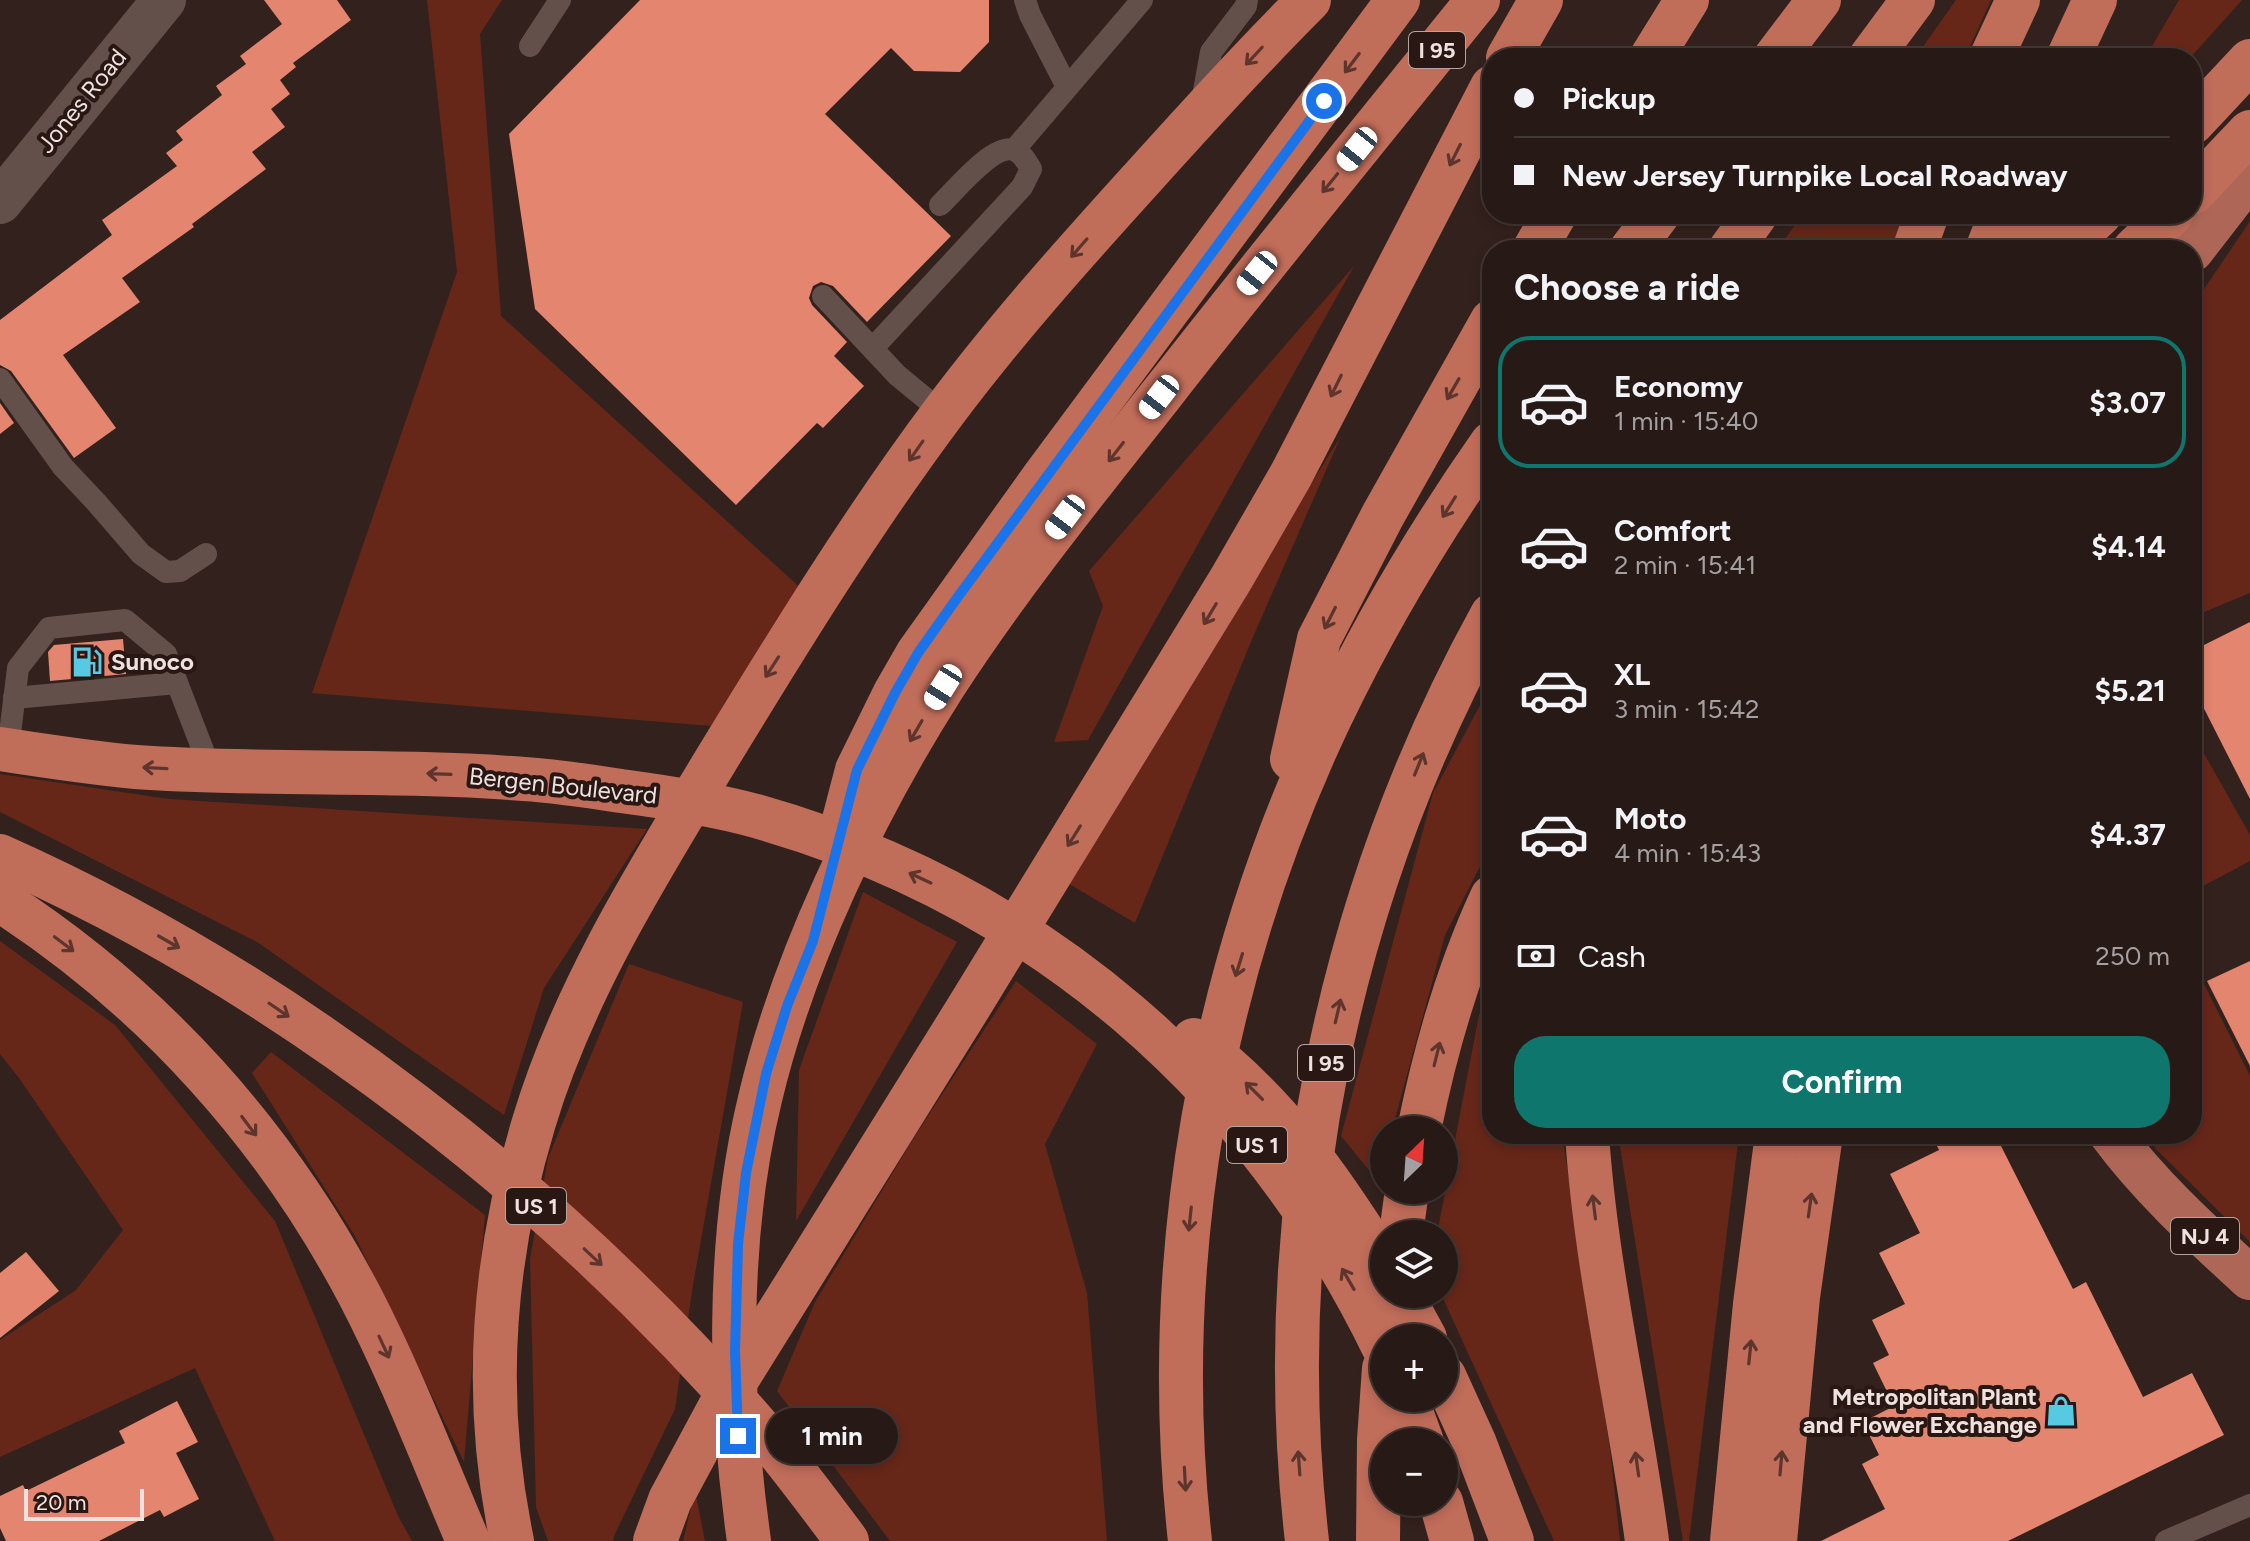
<!DOCTYPE html>
<meta charset="utf-8">
<style>
body{margin:0;font-family:Figtree,sans-serif;background:#322623;color:#f1f3f6;height:100vh;display:flex;flex-direction:column;font-size:30px;white-space:nowrap}
*{box-sizing:border-box;margin:0}
p{font-size:26px;color:#a4a0a1}
.icon{flex:none;width:44px;height:44px;fill:none;stroke:currentColor;stroke-width:2;stroke-linecap:round;stroke-linejoin:round}
.map{position:relative;flex:1;overflow:hidden}
.details{position:absolute;left:1482px;top:240px;width:720px;height:904px;display:flex;flex-direction:column;background:#261916;border-radius:32px;box-shadow:0 4px 12px #0003,0 0 0 2px #423835}
.details>*{flex:none}
.guide{position:absolute;left:1482px;top:48px;width:720px;height:176px;border-radius:32px;box-shadow:0 4px 12px #0003,0 0 0 2px #423835;display:grid;align-content:center;height:176px;padding:0 32px;background:#261916}
.needle{width:52px;rotate:25deg}
.fabs{position:absolute;left:1370px;top:1116px;display:grid;gap:16px}
.fabs a{display:grid;place-items:center;width:88px;height:88px;border-radius:50%;background:#261916;box-shadow:0 4px 12px #0003,0 0 0 2px #423835;font-size:40px}
.scale{position:absolute;left:24px;bottom:20px;width:120px;box-sizing:border-box;padding-left:8px;border:4px solid #eee1de;border-top:0;font-size:22px;line-height:28px;white-space:nowrap;color:#eee1de;-webkit-text-stroke:6px #281713;paint-order:stroke}
.end{position:absolute;width:36px;height:36px;margin:-18px;border:10px solid #1a73e8;background:#fff;box-shadow:0 0 0 4px #fff}
.from{border-radius:50%}
.bubble{position:absolute;height:56px;border-radius:28px;background:#261916;box-shadow:0 4px 12px #0003,0 0 0 2px #423835;font-size:26px;font-weight:700;line-height:56px;text-align:center}
.car{position:absolute;width:24px;height:48px;margin:-24px -12px;border-radius:10px;box-shadow:0 0 6px 2px #0007;background:linear-gradient(#fff 24%,#345 0 40%,#fff 0 76%,#345 0 86%,#fff 0)}
.guide b{display:flex;align-items:center;gap:28px;height:76px;font-size:30px}
.guide b+b{border-top:2px solid #423835}
.guide i{width:20px;height:20px;background:#f1f3f6}
ul{padding:0;list-style:none}
li{display:flex;align-items:center;gap:24px;height:132px;margin:0 16px 12px;padding:0 16px;border:4px solid transparent;border-radius:32px}
li div{flex:1}
li b{display:block;font-size:30px}
li em{font-style:normal;font-weight:700}
li.on{border-color:#0f766e}
li>.icon{width:72px;height:72px;stroke-width:1.5}
h2{padding:0 32px;font-size:36px;line-height:96px}
.pay{display:flex;align-items:center;gap:20px;height:88px;padding:0 32px;font-size:30px}
.pay p{margin-inline-start:auto}
.action{display:flex;gap:16px;margin-top:auto;padding:16px 32px}
.action a{flex:1;height:92px;border-radius:32px;background:#0f766e;color:#fff;font-size:32px;font-weight:700;line-height:92px;text-align:center}
.map>svg:first-child{display:block}
</style>
<div class="map">
<svg width="2250" height="1541" viewBox="0 0 2250 1541">
<rect width="100%" height="100%" fill="#33211d"/>
<g fill="#662719">
<path d="M 427,0 L 502,0 L 480,34 L 501,316 L 805,592 L 723,727 L 312,693 L 457,272 Z"/>
<path d="M 1956,0 L 1991,0 L 1965,58 L 1915,58 Z"/>
<path d="M 2179,0 L 2242,0 L 2190,58 L 2145,58 Z"/>
<path d="M 1803,214 L 1907,214 L 1896,250 L 1777,250 Z"/>
<path d="M 2250,221 L 2250,593 L 2192,617 L 2192,307 Z"/>
<path d="M 1354,266 L 1088,740 L 1054,742 L 1103,606 L 1089,571 Z"/>
<path d="M 1341,436 L 1253,637 L 1135,923 L 1066,882 L 1116,796 Z"/>
<path d="M 1492,683 L 1492,843 L 1445,935 L 1392,1130 L 1384,1130 L 1384,1160 L 1378,1181 L 1341,1136 L 1433,793 Z"/>
<path d="M 2192,732 L 2250,835 L 2250,861 L 2192,892 Z"/>
<path d="M 0,774 L 169,799 L 647,829 L 544,988 L 504,1115 L 257,942 L 0,812 Z"/>
<path d="M 863,892 L 957,942 L 796,1221 L 799,1070 Z"/>
<path d="M 0,941 L 115,1025 L 275,1221 L 398,1516 L 412,1541 L 275,1541 L 195,1368 L 0,1457 L 0,1340 L 76,1290 L 123,1230 L 19,1078 L 0,1054 Z"/>
<path d="M 2192,960 L 2250,1076 L 2250,1242 L 2155,1148 L 2147,1134 L 2192,1134 Z"/>
<path d="M 629,964 L 743,1002 L 692,1291 L 675,1409 L 614,1536 L 613,1541 L 548,1541 L 536,1507 L 530,1259 L 548,1158 Z"/>
<path d="M 1016,981 L 1097,1044 L 1045,1144 L 1087,1293 L 1107,1541 L 890,1541 L 777,1391 L 815,1302 L 913,1139 Z"/>
<path d="M 1492,991 L 1492,1134 L 1562,1134 L 1610,1449 L 1620,1541 L 1554,1541 L 1441,1294 L 1444,1294 L 1444,1234 L 1437,1234 L 1479,1015 Z"/>
<path d="M 271,1052 L 485,1215 L 464,1462 L 355,1236 L 252,1073 Z"/>
<path d="M 1618,1134 L 1739,1134 L 1689,1541 L 1683,1541 Z"/>
<path d="M 695,1491 L 705,1541 L 683,1541 Z"/>
</g>
<g fill="#e3856f">
<path d="M 264,0 L 337,0 L 351,20 L 293,63 L 296,67 L 280,80 L 290,94 L 271,109 L 285,127 L 252,152 L 266,169 L 192,224 L 194,227 L 122,278 L 140,302 L 63,355 L 116,428 L 74,458 L 11,371 L 0,365 L 0,320 L 112,235 L 102,220 L 177,166 L 166,153 L 183,140 L 176,131 L 222,95 L 216,86 L 246,64 L 240,56 L 282,24 Z"/>
<path d="M 640,0 L 989,0 L 989,42 L 960,72 L 914,71 L 891,48 L 825,114 L 951,236 L 867,322 L 833,286 L 821,282 L 813,286 L 809,298 L 812,305 L 847,342 L 834,356 L 864,386 L 823,428 L 817,423 L 736,505 L 535,309 L 509,134 Z"/>
<path d="M 0,403 L 14,423 L 0,434 Z"/>
<path d="M 2250,622 L 2250,799 L 2192,685 L 2192,651 Z"/>
<path d="M 123,639 L 126,674 L 50,681 L 48,652 L 54,645 Z"/>
<path d="M 2250,961 L 2250,1066 L 2207,981 Z"/>
<path d="M 1931,1134 L 1995,1134 L 2073,1289 L 2086,1282 L 2143,1397 L 2192,1373 L 2224,1435 L 2008,1541 L 1821,1541 L 1885,1509 L 1862,1464 L 1879,1455 L 1863,1422 L 1894,1406 L 1873,1363 L 1889,1355 L 1872,1320 L 1905,1304 L 1879,1253 L 1920,1233 L 1890,1174 L 1939,1150 Z"/>
<path d="M 26,1252 L 59,1291 L 0,1338 L 0,1273 Z"/>
<path d="M 177,1401 L 198,1442 L 176,1453 L 199,1499 L 164,1517 L 160,1510 L 99,1541 L 6,1541 L 0,1528 L 0,1496 L 23,1485 L 26,1491 L 125,1443 L 119,1431 Z"/>
</g>
<g fill="none" stroke-linecap="round" stroke-linejoin="round">
<g stroke="#64504b" stroke-width="22">
<path d="M 1025,0 L 1030,15 L 1067,87"/>
<path d="M 530,46 L 560,0"/>
<path d="M 1202,102 L 1211,52 L 1246,6 L 1247,0"/>
<path d="M 1014,150 L 1142,0"/>
<path d="M 823,296 L 897,375 L 943,413"/>
<path d="M 873,348 L 1022,187 L 1031,169 C 1027,162 1022,153 1014,150 C 993,143 954,192 940,205"/>
<path d="M 0,379 L 63,467 L 96,502 L 141,554 L 166,572 L 180,571 L 206,554"/>
<path d="M 14,698 L 177,683"/>
<path d="M 8,750 L 18,668 L 49,628 L 125,620 L 166,654 L 211,771"/>
<path d="M 2166,1541 L 2250,1505"/>
</g>
<path stroke="#64504b" stroke-width="44" d="M 0,202 L 164,0"/>
<g stroke="#ae6757" stroke-width="44">
<path d="M 2192,250 L 2250,175"/>
<path d="M 2111,1134 C 2151,1188 2201,1233 2250,1278"/>
</g>
<g stroke="#c06d5a" stroke-width="44">
<path d="M 1508,58 L 1541,0"/>
<path d="M 1651,58 L 1687,0"/>
<path d="M 1775,58 L 1819,0"/>
<path d="M 1870,58 L 1913,0"/>
<path d="M 1991,58 L 2018,0"/>
<path d="M 2068,58 L 2095,0"/>
<path d="M 2192,123 L 2250,61"/>
<path d="M 2192,193 L 2250,132"/>
<path d="M 1534,250 L 1555,214"/>
<path d="M 1631,250 L 1658,214"/>
<path d="M 1730,250 L 1756,214"/>
<path d="M 1914,250 L 1927,214"/>
<path d="M 1987,250 L 2001,214"/>
<path d="M 2031,250 L 2043,214"/>
<path d="M 2062,250 L 2100,214"/>
<path d="M 2134,250 L 2171,214"/>
<path d="M 0,749 C 45,756 91,763 136,767 C 265,776 395,769 524,779 C 557,781 589,786 621,791 C 666,797 712,804 756,816 C 1039,896 1256,1085 1384,1348"/>
<path d="M 1292,759 L 1319,639 L 1383,515 L 1492,321"/>
<path d="M 840,835 L 857,770 L 895,693 L 918,653 L 1043,478 L 1398,0"/>
<path d="M 0,856 C 288,984 561,1197 766,1436 C 794,1470 821,1506 847,1541"/>
<path d="M 0,900 C 153,999 275,1134 360,1296 C 401,1375 433,1459 468,1541"/>
<path d="M 1194,1040 C 1276,1101 1331,1179 1384,1265"/>
<path d="M 1419,1130 C 1435,1051 1458,970 1492,897"/>
<path d="M 1587,1134 C 1596,1271 1629,1405 1647,1541"/>
<path d="M 1401,1234 L 1407,1190"/>
<path d="M 1401,1294 L 1425,1338"/>
<path d="M 1444,1376 L 1475,1444 L 1512,1541"/>
<path d="M 1406,1398 L 1422,1442"/>
<path d="M 1441,1502 L 1452,1541"/>
<path d="M 512,1541 C 482,1399 492,1260 534,1122 C 573,992 647,874 716,760 C 788,642 861,523 944,412 C 1003,333 1069,259 1136,185 C 1193,122 1249,60 1309,0"/>
<path d="M 655,1541 L 670,1500 L 721,1405 L 970,1005 L 1231,579 L 1291,475 L 1492,87"/>
<path d="M 749,1541 C 729,1400 726,1238 760,1099 C 793,959 866,808 943,687 C 1009,585 1086,490 1161,395 C 1265,262 1372,131 1478,0"/>
<path d="M 1190,1541 C 1159,1261 1209,973 1330,718 C 1376,622 1431,530 1492,443"/>
<path d="M 1307,1541 C 1270,1221 1337,896 1492,615"/>
<path d="M 1378,1541 L 1379,1440 L 1384,1368"/>
<path d="M 1732,1541 L 1755,1304 L 1777,1134"/>
<path d="M 1775,1541 L 1798,1297 L 1821,1134"/>
</g>
</g>
<defs><path id="oneway-shaft" d="M-6 0H5M1.5-3L5.5 0L1.5 3" fill="none" stroke-width="1.6" stroke-linecap="round" stroke-linejoin="round" transform="scale(2)"/></defs>
<g stroke="#5d352c">
<use href="#oneway-shaft" transform="translate(1254 56) rotate(133)"/>
<use href="#oneway-shaft" transform="translate(1352 63) rotate(127)"/>
<use href="#oneway-shaft" transform="translate(1455 155) rotate(117)"/>
<use href="#oneway-shaft" transform="translate(1330 183) rotate(129)"/>
<use href="#oneway-shaft" transform="translate(1079 248) rotate(131)"/>
<use href="#oneway-shaft" transform="translate(1336 386) rotate(116)"/>
<use href="#oneway-shaft" transform="translate(1453 389) rotate(120)"/>
<use href="#oneway-shaft" transform="translate(916 451) rotate(125)"/>
<use href="#oneway-shaft" transform="translate(1116 452) rotate(128)"/>
<use href="#oneway-shaft" transform="translate(1449 507) rotate(122)"/>
<use href="#oneway-shaft" transform="translate(1210 614) rotate(121)"/>
<use href="#oneway-shaft" transform="translate(1330 618) rotate(117)"/>
<use href="#oneway-shaft" transform="translate(772 667) rotate(123)"/>
<use href="#oneway-shaft" transform="translate(916 731) rotate(120)"/>
<use href="#oneway-shaft" transform="translate(1419 764) rotate(-68)"/>
<use href="#oneway-shaft" transform="translate(155 768) rotate(-177)"/>
<use href="#oneway-shaft" transform="translate(439 774) rotate(-178)"/>
<use href="#oneway-shaft" transform="translate(1074 836) rotate(122)"/>
<use href="#oneway-shaft" transform="translate(920 878) rotate(-155)"/>
<use href="#oneway-shaft" transform="translate(169 942) rotate(30)"/>
<use href="#oneway-shaft" transform="translate(64 944) rotate(37)"/>
<use href="#oneway-shaft" transform="translate(1239 965) rotate(107)"/>
<use href="#oneway-shaft" transform="translate(279 1010) rotate(34)"/>
<use href="#oneway-shaft" transform="translate(1338 1011) rotate(-77)"/>
<use href="#oneway-shaft" transform="translate(1437 1054) rotate(-76)"/>
<use href="#oneway-shaft" transform="translate(1254 1091) rotate(-135)"/>
<use href="#oneway-shaft" transform="translate(249 1126) rotate(53)"/>
<use href="#oneway-shaft" transform="translate(1810 1205) rotate(-82)"/>
<use href="#oneway-shaft" transform="translate(1594 1207) rotate(-97)"/>
<use href="#oneway-shaft" transform="translate(1190 1219) rotate(96)"/>
<use href="#oneway-shaft" transform="translate(593 1257) rotate(43)"/>
<use href="#oneway-shaft" transform="translate(1348 1279) rotate(-120)"/>
<use href="#oneway-shaft" transform="translate(384 1347) rotate(65)"/>
<use href="#oneway-shaft" transform="translate(1750 1352) rotate(-84)"/>
<use href="#oneway-shaft" transform="translate(1299 1463) rotate(-94)"/>
<use href="#oneway-shaft" transform="translate(1781 1463) rotate(-85)"/>
<use href="#oneway-shaft" transform="translate(1637 1464) rotate(-98)"/>
<use href="#oneway-shaft" transform="translate(1185 1479) rotate(87)"/>
</g>
<g fill="none" stroke-linecap="round" stroke-linejoin="round">
<path stroke="#1a73e8" stroke-width="10" d="M 738,1436 L 735,1351 L 738,1244 L 746,1173 L 766,1074 L 787,1006 L 813,941 L 857,770 L 895,693 L 918,653 L 957,598 L 1324,101"/>
</g>
<defs>
<g id="fuel-bare" transform="scale(2.4)"><path d="M-5.5-6h7V0h2V4h1.3V-2.5L3-4.5l.8-.8L6-3V5H2.5V1h-1V6h-7ZM-4.2-4.7v3.2H.2V-4.7Z" fill="#57c9e2" stroke="#281713" stroke-width="2.5" paint-order="stroke"/></g>
<g id="shop-bare" transform="scale(2.4)"><path d="M-5-2.5h2.3a2.7 3.5 0 0 1 5.4 0H5L5.5 6h-11ZM-1.5-2.5h3a1.5 2.3 0 0 0-3 0Z" fill="#57c9e2" stroke="#281713" stroke-width="2.5" paint-order="stroke"/></g>
</defs>
<g fill-rule="evenodd">
<use href="#fuel-bare" x="87" y="662"/>
<use href="#shop-bare" x="2061" y="1411"/>
</g>
<g text-anchor="middle" stroke-width="8" stroke-linejoin="round" paint-order="stroke">
<g fill="#281713" stroke="#b3a4a1" stroke-width="2">
<rect x="1409" y="32" width="56" height="36" rx="6"/>
<rect x="1298" y="1045" width="56" height="36" rx="6"/>
<rect x="1227" y="1127" width="60" height="36" rx="6"/>
<rect x="506" y="1188" width="60" height="36" rx="6"/>
<rect x="2171" y="1218" width="68" height="36" rx="6"/>
</g>
<g font-size="22" font-weight="bold" fill="#eee1de">
<text x="1437" y="58">I 95</text>
<text x="1326" y="1071">I 95</text>
<text x="1257" y="1153">US 1</text>
<text x="536" y="1214">US 1</text>
<text x="2205" y="1244">NJ 4</text>
</g>
<g font-size="24" fill="#eee1de" stroke="#281713">
<text transform="translate(82 101) rotate(-51)" y="8">Jones Road</text>
<text transform="translate(563 786) rotate(6)" y="8">Bergen Boulevard</text>
</g>
<g font-size="24" font-weight="bold" fill="#eee1de" stroke="#281713" text-anchor="start">
<text x="111" y="670">Sunoco</text>
<text x="2037" y="1405" text-anchor="end">Metropolitan Plant<tspan x="2037" dy="28">and Flower Exchange</tspan></text>
</g>
</g>
</svg>
<div class="fabs">
<a><svg class="needle" viewBox="-14 -14 28 28"><path d="M0-13l5 13h-10z" fill="#e53935"/><path d="M0 13l5-13h-10z" fill="#a4a0a1"/></svg></a>
<a><svg class="icon" aria-label="layers" viewBox="0 0 24 24"><path d="M12 4l9 5-9 5-9-5zM3 14l9 5 9-5"/></svg></a>
<a>+</a>
<a>−</a>
</div>
<div class="scale">20 m</div>
<i class="end from" style="left:1324px;top:101px"></i>
<i class="end" style="left:738px;top:1436px"></i>
<div class="bubble" style="left:766px;top:1408px;width:132px">1 min</div>
<i class="car" style="left:1357px;top:149px;rotate:219deg"></i>
<i class="car" style="left:1257px;top:273px;rotate:219deg"></i>
<i class="car" style="left:1159px;top:397px;rotate:218deg"></i>
<i class="car" style="left:1065px;top:517px;rotate:217deg"></i>
<i class="car" style="left:943px;top:687px;rotate:212deg"></i>
<div class="guide">
<b><i class="from"></i>Pickup</b>
<b><i></i>New Jersey Turnpike Local Roadway</b>
</div>
<section class="details">
<h2>Choose a ride</h2>
<ul>
<li class="on"><svg class="icon" aria-label="car" viewBox="0 0 24 24"><path d="M5 17H2v-5l4-1 3-4h7l3 4 3 1v5h-3M9 17h6M6 11h13"/><circle cx="7" cy="17" r="2"/><circle cx="17" cy="17" r="2"/></svg><div><b>Economy</b><p>1 min · 15:40</p></div><em>$3.07</em></li>
<li><svg class="icon" aria-label="car" viewBox="0 0 24 24"><path d="M5 17H2v-5l4-1 3-4h7l3 4 3 1v5h-3M9 17h6M6 11h13"/><circle cx="7" cy="17" r="2"/><circle cx="17" cy="17" r="2"/></svg><div><b>Comfort</b><p>2 min · 15:41</p></div><em>$4.14</em></li>
<li><svg class="icon" aria-label="car" viewBox="0 0 24 24"><path d="M5 17H2v-5l4-1 3-4h7l3 4 3 1v5h-3M9 17h6M6 11h13"/><circle cx="7" cy="17" r="2"/><circle cx="17" cy="17" r="2"/></svg><div><b>XL</b><p>3 min · 15:42</p></div><em>$5.21</em></li>
<li><svg class="icon" aria-label="car" viewBox="0 0 24 24"><path d="M5 17H2v-5l4-1 3-4h7l3 4 3 1v5h-3M9 17h6M6 11h13"/><circle cx="7" cy="17" r="2"/><circle cx="17" cy="17" r="2"/></svg><div><b>Moto</b><p>4 min · 15:43</p></div><em>$4.37</em></li>
</ul>
<div class="pay"><svg class="icon" aria-label="cash" viewBox="0 0 24 24"><path d="M3 7h18v10H3z"/><circle cx="12" cy="12" r="2"/></svg>Cash<p>250 m</p></div>
<div class="action"><a>Confirm</a></div>
</section>
</div>
